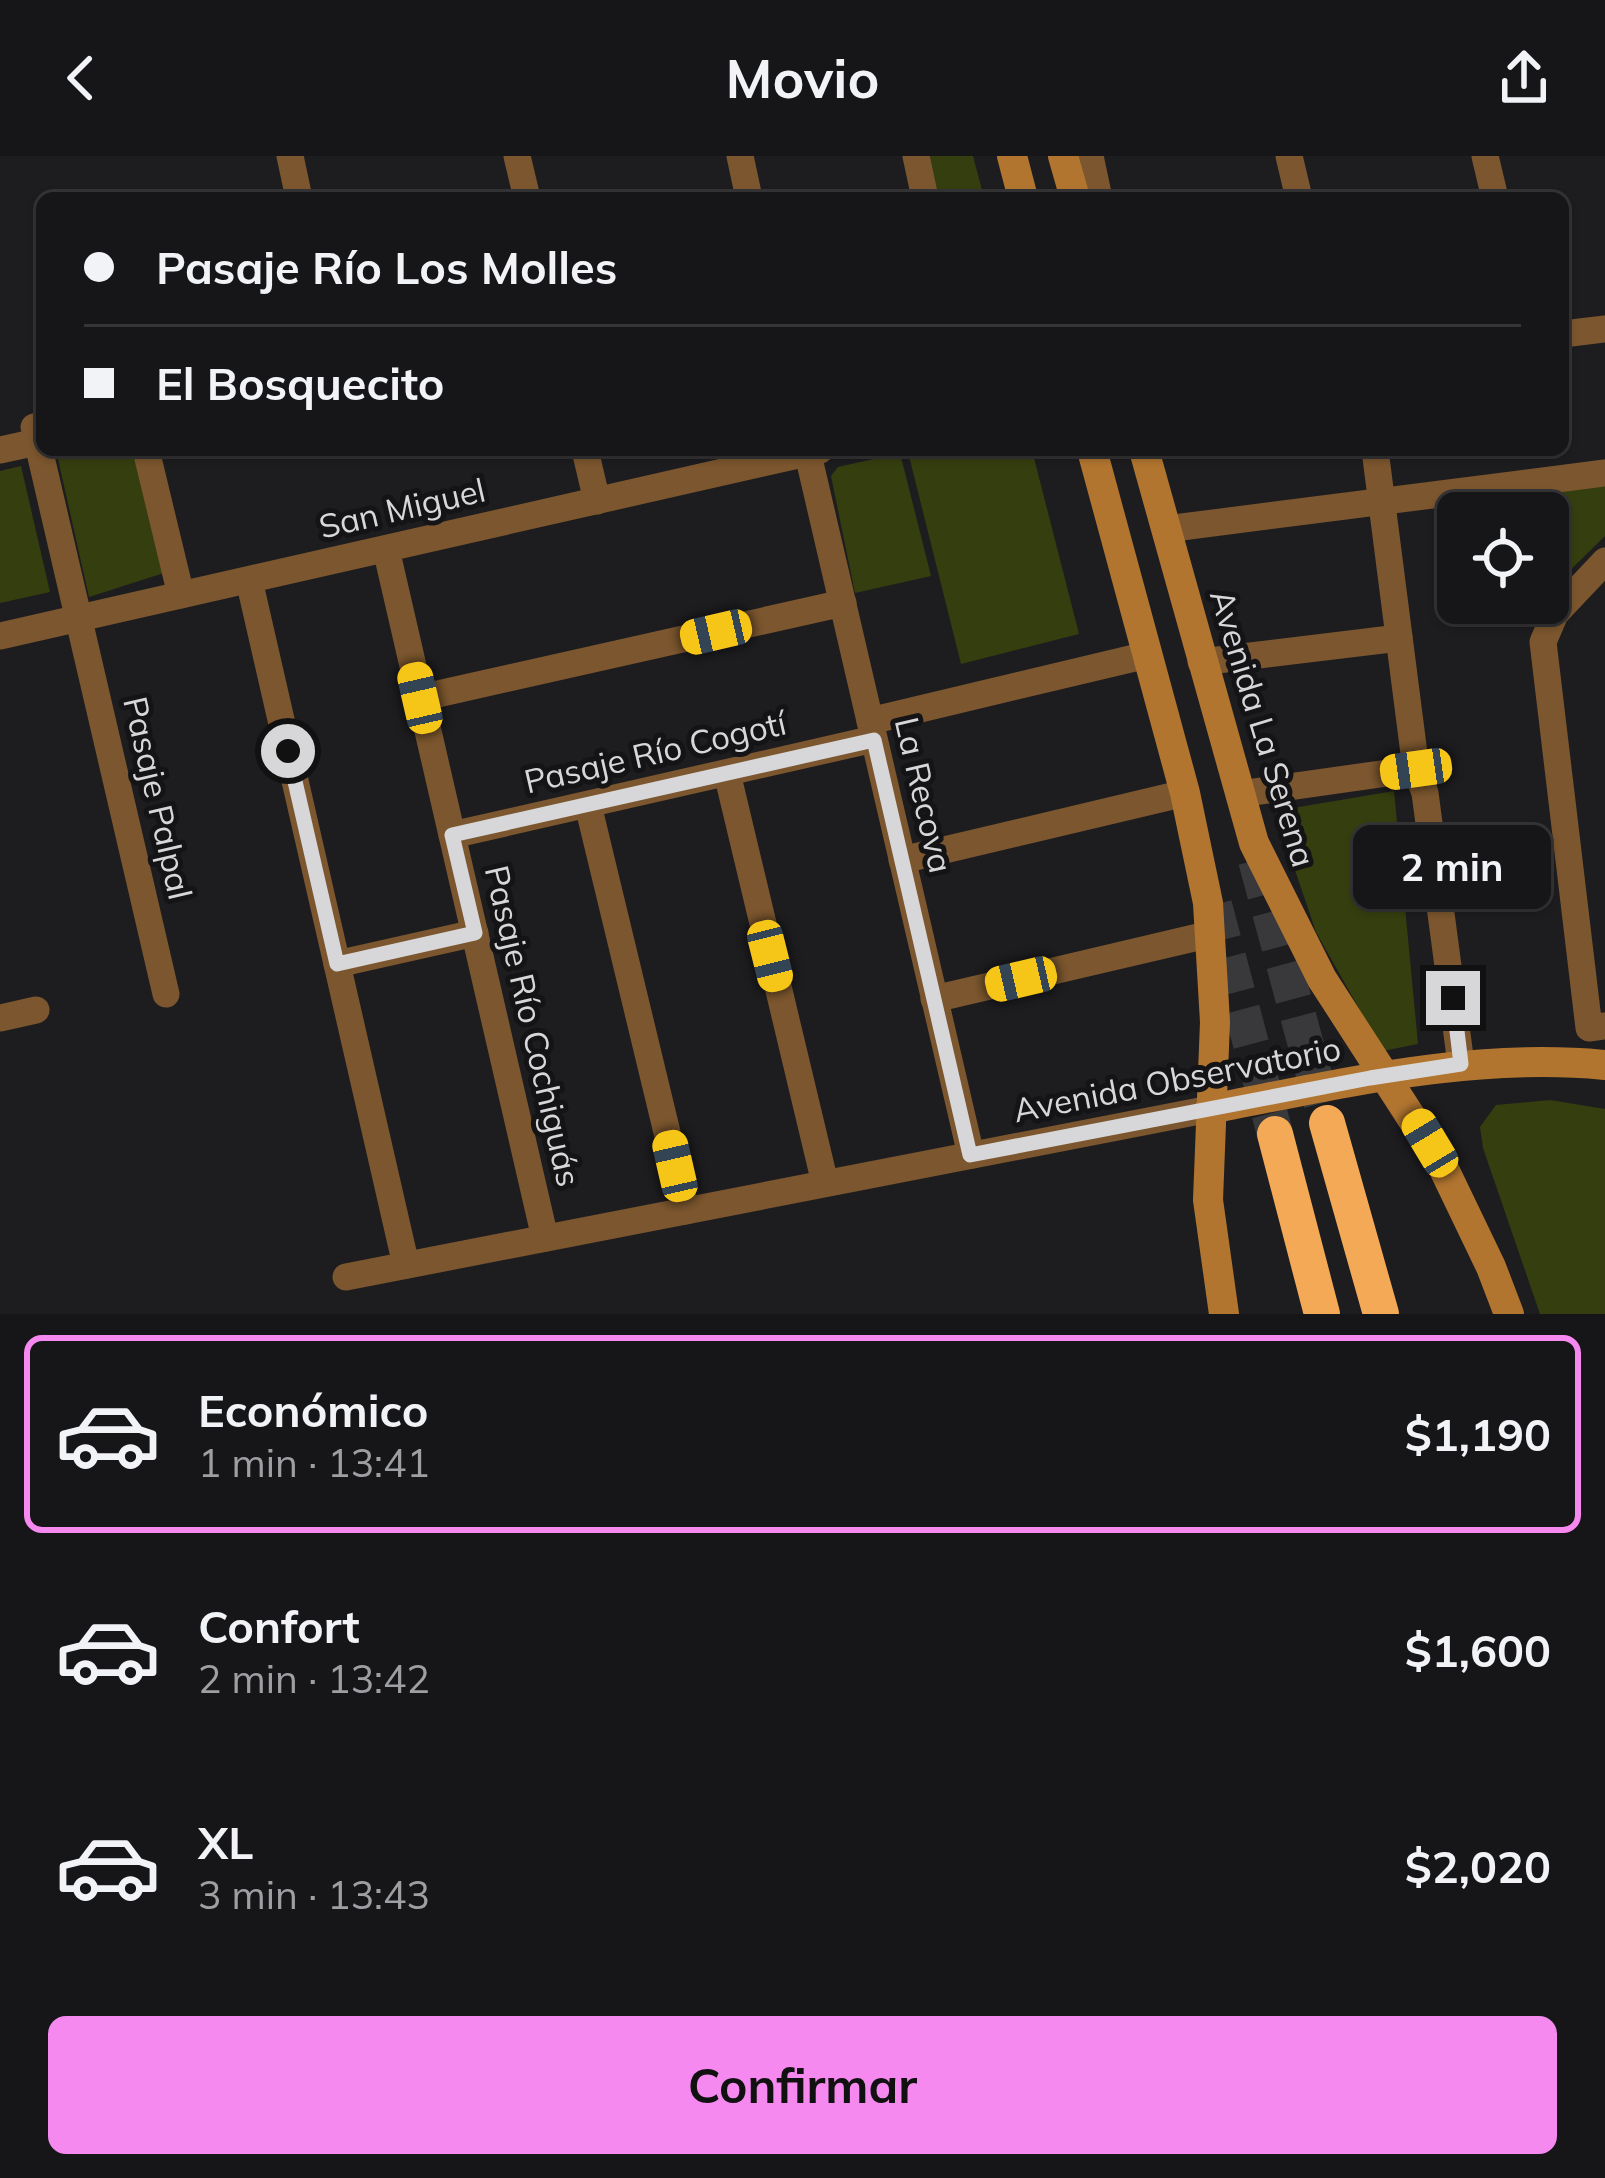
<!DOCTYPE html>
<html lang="es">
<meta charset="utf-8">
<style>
body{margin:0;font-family:Mulish,sans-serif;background:#1f1f21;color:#f1f3f6;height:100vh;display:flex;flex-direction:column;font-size:45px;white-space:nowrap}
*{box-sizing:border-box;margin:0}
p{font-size:39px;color:#9e9fa2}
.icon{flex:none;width:66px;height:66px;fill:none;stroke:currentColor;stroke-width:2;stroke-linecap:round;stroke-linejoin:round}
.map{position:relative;height:1158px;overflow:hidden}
.sheet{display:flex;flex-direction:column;background:#161618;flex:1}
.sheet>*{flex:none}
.hud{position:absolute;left:36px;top:36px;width:1533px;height:264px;border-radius:18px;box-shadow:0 3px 9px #0004,0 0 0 3px #353537;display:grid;align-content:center;height:264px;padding:0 48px;background:#161618}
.tools{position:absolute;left:1437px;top:336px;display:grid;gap:24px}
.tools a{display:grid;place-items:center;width:132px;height:132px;border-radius:18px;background:#161618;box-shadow:0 3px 9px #0004,0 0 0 3px #353537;font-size:60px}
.end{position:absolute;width:54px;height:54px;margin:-27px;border:15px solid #d7d7d9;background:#111;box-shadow:0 0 0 6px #111}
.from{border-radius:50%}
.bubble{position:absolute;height:84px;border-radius:18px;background:#161618;box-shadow:0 3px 9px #0004,0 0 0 3px #353537;font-size:39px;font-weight:700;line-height:84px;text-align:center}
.car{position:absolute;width:36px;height:72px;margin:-36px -18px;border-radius:15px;box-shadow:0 0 9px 3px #0007;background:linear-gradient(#f5c518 24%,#345 0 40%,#f5c518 0 76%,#345 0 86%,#f5c518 0)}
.hud b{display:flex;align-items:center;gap:42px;height:114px;font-size:45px}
.hud b+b{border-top:3px solid #353537}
.hud i{width:30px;height:30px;background:#f1f3f6}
ul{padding:21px 0 0;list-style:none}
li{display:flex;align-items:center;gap:36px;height:198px;margin:0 24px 18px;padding:0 24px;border:6px solid transparent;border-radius:18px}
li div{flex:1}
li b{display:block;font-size:45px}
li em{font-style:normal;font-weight:700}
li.current{border-color:#f589ef}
li>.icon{width:108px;height:108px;stroke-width:1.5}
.cta{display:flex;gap:24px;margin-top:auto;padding:24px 48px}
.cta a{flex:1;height:138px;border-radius:18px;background:#f589ef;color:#111;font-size:48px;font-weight:700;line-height:138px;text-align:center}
header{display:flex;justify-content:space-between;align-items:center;height:156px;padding:0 48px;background:#161618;font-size:54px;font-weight:700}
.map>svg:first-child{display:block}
</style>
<header><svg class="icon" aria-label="back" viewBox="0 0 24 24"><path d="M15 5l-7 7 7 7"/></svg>Movio<svg class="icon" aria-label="share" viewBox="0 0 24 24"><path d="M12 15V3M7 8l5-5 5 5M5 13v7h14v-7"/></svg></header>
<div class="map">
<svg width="1605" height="1158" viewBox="0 0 1605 1158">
<rect width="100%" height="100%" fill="#1d1d20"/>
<g fill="#353e0f">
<path d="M 924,0 L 973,0 L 984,42 L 934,42 Z"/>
<path d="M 56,294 L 135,294 L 164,417 L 89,441 Z"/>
<path d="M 935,294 L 1032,294 L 1079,478 L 961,508 L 909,300 Z"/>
<path d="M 900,297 L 931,420 L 855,437 L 831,320 L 838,311 Z"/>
<path d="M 21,310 L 50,436 L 0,447 L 0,315 Z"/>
<path d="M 1605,328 L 1605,380 L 1548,436 L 1548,357 L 1510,357 L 1508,344 Z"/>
<path d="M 1394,635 L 1418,888 L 1383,895 L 1316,776 L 1275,655 Z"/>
<path d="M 1550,944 L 1605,953 L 1605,1158 L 1540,1158 L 1483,992 L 1480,971 L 1496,949 Z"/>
</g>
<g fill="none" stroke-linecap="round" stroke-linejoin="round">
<g stroke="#39393c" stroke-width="36" stroke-dasharray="36 18" stroke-linecap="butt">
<path d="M 1256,704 L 1327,967"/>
<path d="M 1214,749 L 1275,978"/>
</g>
<g stroke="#7b562e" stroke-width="27">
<path d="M 290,0 L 299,42"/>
<path d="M 517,0 L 527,42"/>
<path d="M 740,0 L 749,42"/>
<path d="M 916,0 L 925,42"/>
<path d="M 1090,0 L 1099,42"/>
<path d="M 1289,0 L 1299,42"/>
<path d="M 1485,0 L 1495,42"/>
<path d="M 1563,178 L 1605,173"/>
<path d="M 42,269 L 34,271 L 166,838"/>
<path d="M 0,294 L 37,286"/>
<path d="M 146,294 L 181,439"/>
<path d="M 585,294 L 597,345"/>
<path d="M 807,294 L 971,999"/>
<path d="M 1375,294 L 1416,613 L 1425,637 L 1461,908"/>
<path d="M 1166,373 L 1605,317"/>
<path d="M 386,393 L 545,1082"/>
<path d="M 1605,405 L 1555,458 L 1543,486 L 1589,872 L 1605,870"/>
<path d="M 249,424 L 406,1109"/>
<path d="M 0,480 L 820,294"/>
<path d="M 1201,506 L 1399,482"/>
<path d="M 420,542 L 843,447"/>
<path d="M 870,565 L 1147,499"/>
<path d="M 727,617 L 825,1027"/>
<path d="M 1240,638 L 1416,613"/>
<path d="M 588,649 L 686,1055"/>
<path d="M 452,679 L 874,583"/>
<path d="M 902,704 L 1185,637"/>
<path d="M 337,808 L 475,777"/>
<path d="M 934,843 L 1211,778"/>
<path d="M 0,862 L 36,854"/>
<path d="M 346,1121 L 1210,953"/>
</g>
<g stroke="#b17530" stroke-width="30">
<path d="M 1012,0 L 1023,42"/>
<path d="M 1063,0 L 1075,42"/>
<path d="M 1092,294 L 1185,637 L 1208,747 L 1215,866 L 1208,1044 L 1224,1158"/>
<path d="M 1144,294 L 1254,687 L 1322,823 L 1442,1009 L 1491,1111 L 1509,1158"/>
<path d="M 1210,953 C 1341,928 1470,896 1605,909"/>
</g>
<g stroke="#f3a956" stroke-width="36">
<path d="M 1327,967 L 1381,1158"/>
<path d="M 1275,978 L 1322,1158"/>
</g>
</g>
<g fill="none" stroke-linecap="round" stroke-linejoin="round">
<path stroke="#d7d7d9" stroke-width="15" d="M 288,595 L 337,808 L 475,777 L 452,679 L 874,584 L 970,999 L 1370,922 L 1461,908 L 1453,842"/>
</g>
<g text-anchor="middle" stroke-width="10" stroke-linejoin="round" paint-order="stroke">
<g font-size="33" fill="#d7d7d9" stroke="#141416">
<text transform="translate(402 352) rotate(-13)" y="12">San Miguel</text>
<text transform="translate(1263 572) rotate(73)" y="12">Avenida La Serena</text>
<text transform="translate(655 596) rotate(-13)" y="12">Pasaje Río Cogotí</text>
<text transform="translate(924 639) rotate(77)" y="12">La Recova</text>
<text transform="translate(158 642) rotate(77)" y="12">Pasaje Palpal</text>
<text transform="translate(533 870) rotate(77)" y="12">Pasaje Río Cochiguás</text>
<text transform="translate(1177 923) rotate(-11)" y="12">Avenida Observatorio</text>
</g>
</g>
</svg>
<div class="tools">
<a><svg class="icon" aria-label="locate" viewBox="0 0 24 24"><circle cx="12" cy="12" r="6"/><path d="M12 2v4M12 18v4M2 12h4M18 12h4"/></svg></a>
</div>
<i class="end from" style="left:288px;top:595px"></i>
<i class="end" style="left:1453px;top:842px"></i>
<div class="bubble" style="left:1353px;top:669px;width:198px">2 min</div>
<i class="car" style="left:716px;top:476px;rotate:257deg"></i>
<i class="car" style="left:420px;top:542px;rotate:347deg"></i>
<i class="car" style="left:1416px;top:613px;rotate:262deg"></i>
<i class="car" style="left:770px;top:800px;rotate:166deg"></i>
<i class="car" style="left:1021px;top:823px;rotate:257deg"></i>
<i class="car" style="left:1430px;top:987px;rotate:329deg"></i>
<i class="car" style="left:675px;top:1010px;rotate:347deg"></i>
<div class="hud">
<b><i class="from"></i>Pasaje Río Los Molles</b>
<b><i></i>El Bosquecito</b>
</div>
</div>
<section class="sheet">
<ul>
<li class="current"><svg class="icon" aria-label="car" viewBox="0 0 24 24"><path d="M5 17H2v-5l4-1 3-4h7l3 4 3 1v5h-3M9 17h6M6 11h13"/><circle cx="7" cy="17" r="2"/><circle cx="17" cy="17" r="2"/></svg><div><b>Económico</b><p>1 min · 13:41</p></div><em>$1,190</em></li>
<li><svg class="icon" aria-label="car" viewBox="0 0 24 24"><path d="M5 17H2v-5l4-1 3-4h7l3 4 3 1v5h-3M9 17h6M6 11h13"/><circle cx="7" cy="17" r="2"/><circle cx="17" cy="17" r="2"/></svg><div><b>Confort</b><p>2 min · 13:42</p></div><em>$1,600</em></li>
<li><svg class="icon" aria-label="car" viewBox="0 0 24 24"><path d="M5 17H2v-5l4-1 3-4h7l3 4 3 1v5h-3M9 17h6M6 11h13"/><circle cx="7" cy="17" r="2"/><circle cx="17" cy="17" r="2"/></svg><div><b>XL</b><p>3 min · 13:43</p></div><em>$2,020</em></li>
</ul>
<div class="cta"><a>Confirmar</a></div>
</section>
